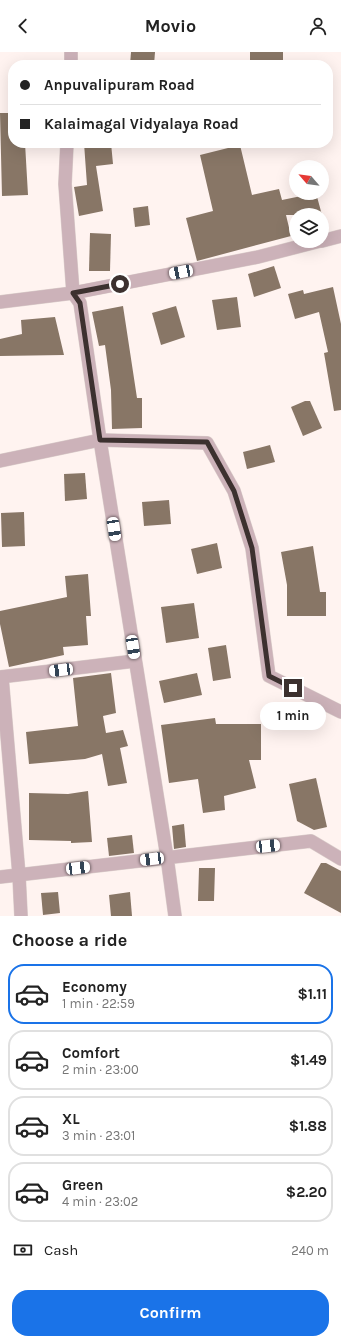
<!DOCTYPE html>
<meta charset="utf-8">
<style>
body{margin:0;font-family:Karla,sans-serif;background:#f6f6f6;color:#222;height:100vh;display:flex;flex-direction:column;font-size:15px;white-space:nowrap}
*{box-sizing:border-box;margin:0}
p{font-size:13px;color:#767676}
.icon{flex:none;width:22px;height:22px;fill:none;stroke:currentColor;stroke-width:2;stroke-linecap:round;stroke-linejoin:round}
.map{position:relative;height:864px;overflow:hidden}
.details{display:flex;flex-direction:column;background:#fff;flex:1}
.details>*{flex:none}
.banner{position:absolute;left:8px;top:8px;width:325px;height:88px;border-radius:16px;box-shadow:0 4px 16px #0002;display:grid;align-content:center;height:88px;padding:0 12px;background:#fff}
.needle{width:26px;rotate:298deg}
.buttons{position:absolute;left:289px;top:108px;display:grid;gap:8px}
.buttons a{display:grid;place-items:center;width:40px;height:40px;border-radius:50%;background:#fff;box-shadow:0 4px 16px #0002;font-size:20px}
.end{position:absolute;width:18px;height:18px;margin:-9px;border:5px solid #3c312f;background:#fff;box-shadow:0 0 0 2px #fff}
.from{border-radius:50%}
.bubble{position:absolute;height:28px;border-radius:14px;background:#fff;box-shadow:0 4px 16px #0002;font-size:13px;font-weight:700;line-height:28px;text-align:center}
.car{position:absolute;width:12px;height:24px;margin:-12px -6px;border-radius:5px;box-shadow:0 0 3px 1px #0007;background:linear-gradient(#fff 24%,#345 0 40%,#fff 0 76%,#345 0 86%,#fff 0)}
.banner b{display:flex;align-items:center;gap:14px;height:38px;font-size:15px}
.banner b+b{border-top:1px solid #e0e0e0}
.banner i{width:10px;height:10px;background:#222}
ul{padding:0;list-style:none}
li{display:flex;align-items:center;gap:12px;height:60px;margin:0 8px 6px;padding:0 4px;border:2px solid #e0e0e0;border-radius:16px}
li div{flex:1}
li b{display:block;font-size:15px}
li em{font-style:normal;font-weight:700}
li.on{border-color:#1a73e8}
li>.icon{width:36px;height:36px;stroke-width:1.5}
h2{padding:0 12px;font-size:18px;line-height:48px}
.pay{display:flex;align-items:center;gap:10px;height:44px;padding:0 12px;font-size:15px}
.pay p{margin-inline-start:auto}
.action{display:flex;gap:8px;margin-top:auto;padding:8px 12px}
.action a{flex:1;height:46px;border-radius:16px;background:#1a73e8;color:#fff;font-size:16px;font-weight:700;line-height:46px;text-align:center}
header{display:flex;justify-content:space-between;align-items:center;height:52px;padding:0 12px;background:#fff;font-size:18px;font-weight:700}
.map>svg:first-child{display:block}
</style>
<header><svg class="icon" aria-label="back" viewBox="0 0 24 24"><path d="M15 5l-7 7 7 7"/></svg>Movio<svg class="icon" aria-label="person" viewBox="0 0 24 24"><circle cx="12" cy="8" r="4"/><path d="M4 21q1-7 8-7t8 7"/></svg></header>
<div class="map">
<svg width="341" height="864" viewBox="0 0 341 864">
<rect width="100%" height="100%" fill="#fff3f0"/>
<g fill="#887666">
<path d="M 131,0 L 155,0 L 154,13 L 130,13 Z"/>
<rect x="250" y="0" width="33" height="13"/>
<path d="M 0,61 L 13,61 L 13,91 L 25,91 L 28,143 L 2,144 Z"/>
<path d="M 84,91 L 111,91 L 113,112 L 96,114 L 103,159 L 79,164 L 74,135 L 87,133 Z"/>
<path d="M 240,93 L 252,143 L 279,137 L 282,148 L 316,141 L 322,163 L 286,163 L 291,184 L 197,209 L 186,166 L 213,159 L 200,103 Z"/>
<path d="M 148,154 L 150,173 L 135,175 L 133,156 Z"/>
<path d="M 90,181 L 111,182 L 110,219 L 89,219 Z"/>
<path d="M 274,214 L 281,236 L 254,245 L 248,222 Z"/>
<path d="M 333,235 L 341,272 L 341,358 L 334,359 L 324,301 L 328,300 L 319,260 L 295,267 L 288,242 L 303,238 L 304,242 Z"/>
<path d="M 237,245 L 241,275 L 217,278 L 212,248 Z"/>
<path d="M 123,254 L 137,346 L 142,346 L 142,376 L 112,377 L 111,338 L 105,293 L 99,294 L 92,260 Z"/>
<path d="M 176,254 L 185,285 L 161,293 L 152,261 Z"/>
<path d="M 55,265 L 64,303 L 0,304 L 0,287 L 22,282 L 21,268 Z"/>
<path d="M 305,349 L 310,349 L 322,376 L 303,384 L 291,355 Z"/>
<path d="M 270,393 L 275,410 L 247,417 L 243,400 Z"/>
<path d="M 85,421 L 87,447 L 65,449 L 64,422 Z"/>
<path d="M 169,448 L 171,472 L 144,474 L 142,450 Z"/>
<path d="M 24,460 L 25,494 L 2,495 L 1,461 Z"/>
<path d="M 217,491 L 222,516 L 197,522 L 191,497 Z"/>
<path d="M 313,494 L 320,540 L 326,540 L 326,564 L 287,564 L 287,533 L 281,500 Z"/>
<path d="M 88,522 L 91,564 L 86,564 L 88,593 L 63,595 L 64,603 L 9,615 L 0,572 L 0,559 L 67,545 L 65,524 Z"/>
<path d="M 194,551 L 199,586 L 166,591 L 161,555 Z"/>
<path d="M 226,593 L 231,626 L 213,629 L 208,596 Z"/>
<path d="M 111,621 L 116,661 L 103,664 L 106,681 L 123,678 L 128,694 L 120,696 L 127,731 L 108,734 L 102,702 L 85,707 L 29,712 L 26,680 L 78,674 L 73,626 Z"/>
<path d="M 197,621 L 202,643 L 164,651 L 159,629 Z"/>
<path d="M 215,666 L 216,672 L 261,672 L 261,708 L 249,708 L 256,736 L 224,744 L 225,758 L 203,761 L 198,727 L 169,731 L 161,673 Z"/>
<path d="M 316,726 L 327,775 L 314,778 L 297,769 L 289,732 Z"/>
<path d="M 88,739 L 92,790 L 71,791 L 71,789 L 29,788 L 29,741 L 68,742 Z"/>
<path d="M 184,772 L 186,795 L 174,797 L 172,774 Z"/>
<path d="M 132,783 L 134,801 L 109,804 L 107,786 Z"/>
<path d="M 321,811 L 326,811 L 341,819 L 341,861 L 304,841 Z"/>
<path d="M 199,816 L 215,816 L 214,849 L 198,849 Z"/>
<path d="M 58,840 L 60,861 L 43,863 L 41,841 Z"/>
<path d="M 130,840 L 132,864 L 111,864 L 109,843 Z"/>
</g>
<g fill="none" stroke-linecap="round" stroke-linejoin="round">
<g stroke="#dcd0cd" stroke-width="14">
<g id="minor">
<path d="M 71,13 L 71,0"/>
<path d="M 67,91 L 65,132 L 73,241 L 80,251 L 100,388 L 167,805 L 175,864"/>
<path d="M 322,189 L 341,184"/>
<path d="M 0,250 L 73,241 L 258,205 L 320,189"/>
<path d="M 0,409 L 100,388 L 207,391 L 234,439 L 252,496 L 269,624 L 341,660"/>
<path d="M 0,625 L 135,609"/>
<path d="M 2,625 L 19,823 L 21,864"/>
<path d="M 0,825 L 311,789 L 341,807"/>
</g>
</g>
<use href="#minor" stroke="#ccb2b9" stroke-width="13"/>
</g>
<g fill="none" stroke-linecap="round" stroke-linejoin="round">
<path stroke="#3c312f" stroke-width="5" d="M 120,232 L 73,241 L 80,251 L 100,388 L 207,390 L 234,439 L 252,496 L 269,624 L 293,636"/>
</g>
</svg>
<div class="buttons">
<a><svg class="needle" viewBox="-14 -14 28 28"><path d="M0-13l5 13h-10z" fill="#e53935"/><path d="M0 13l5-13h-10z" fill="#767676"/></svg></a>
<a><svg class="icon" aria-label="layers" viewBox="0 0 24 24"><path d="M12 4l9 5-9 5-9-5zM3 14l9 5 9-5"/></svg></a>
</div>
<i class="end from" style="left:120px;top:232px"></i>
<i class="end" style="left:293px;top:636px"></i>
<div class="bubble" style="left:260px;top:650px;width:66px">1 min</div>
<i class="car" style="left:181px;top:220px;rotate:259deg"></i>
<i class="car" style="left:114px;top:477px;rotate:171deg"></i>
<i class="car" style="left:133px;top:595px;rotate:171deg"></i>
<i class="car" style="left:61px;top:618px;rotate:263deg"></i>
<i class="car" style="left:268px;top:794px;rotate:84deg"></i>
<i class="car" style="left:152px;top:807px;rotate:263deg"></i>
<i class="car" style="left:78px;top:816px;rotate:83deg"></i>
<div class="banner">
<b><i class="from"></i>Anpuvalipuram Road</b>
<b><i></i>Kalaimagal Vidyalaya Road</b>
</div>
</div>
<section class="details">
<h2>Choose a ride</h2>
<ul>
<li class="on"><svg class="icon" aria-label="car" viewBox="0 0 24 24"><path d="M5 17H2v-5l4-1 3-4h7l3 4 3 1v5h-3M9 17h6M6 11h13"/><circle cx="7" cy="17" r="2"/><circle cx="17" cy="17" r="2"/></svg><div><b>Economy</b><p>1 min · 22:59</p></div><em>$1.11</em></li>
<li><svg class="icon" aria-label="car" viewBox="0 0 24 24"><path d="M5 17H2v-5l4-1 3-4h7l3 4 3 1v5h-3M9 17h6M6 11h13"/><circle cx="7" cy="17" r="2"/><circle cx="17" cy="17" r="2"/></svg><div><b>Comfort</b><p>2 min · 23:00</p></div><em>$1.49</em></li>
<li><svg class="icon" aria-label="car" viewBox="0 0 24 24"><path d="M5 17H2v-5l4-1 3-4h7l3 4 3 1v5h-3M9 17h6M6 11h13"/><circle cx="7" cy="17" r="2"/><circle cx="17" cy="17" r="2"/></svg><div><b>XL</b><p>3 min · 23:01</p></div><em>$1.88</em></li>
<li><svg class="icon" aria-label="car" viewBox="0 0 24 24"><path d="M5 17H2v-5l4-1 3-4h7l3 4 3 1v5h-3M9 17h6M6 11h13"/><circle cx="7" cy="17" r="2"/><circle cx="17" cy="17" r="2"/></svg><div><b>Green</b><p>4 min · 23:02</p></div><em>$2.20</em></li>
</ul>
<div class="pay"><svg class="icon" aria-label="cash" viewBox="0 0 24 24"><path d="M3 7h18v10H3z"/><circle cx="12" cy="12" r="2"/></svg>Cash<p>240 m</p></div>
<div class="action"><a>Confirm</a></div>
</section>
